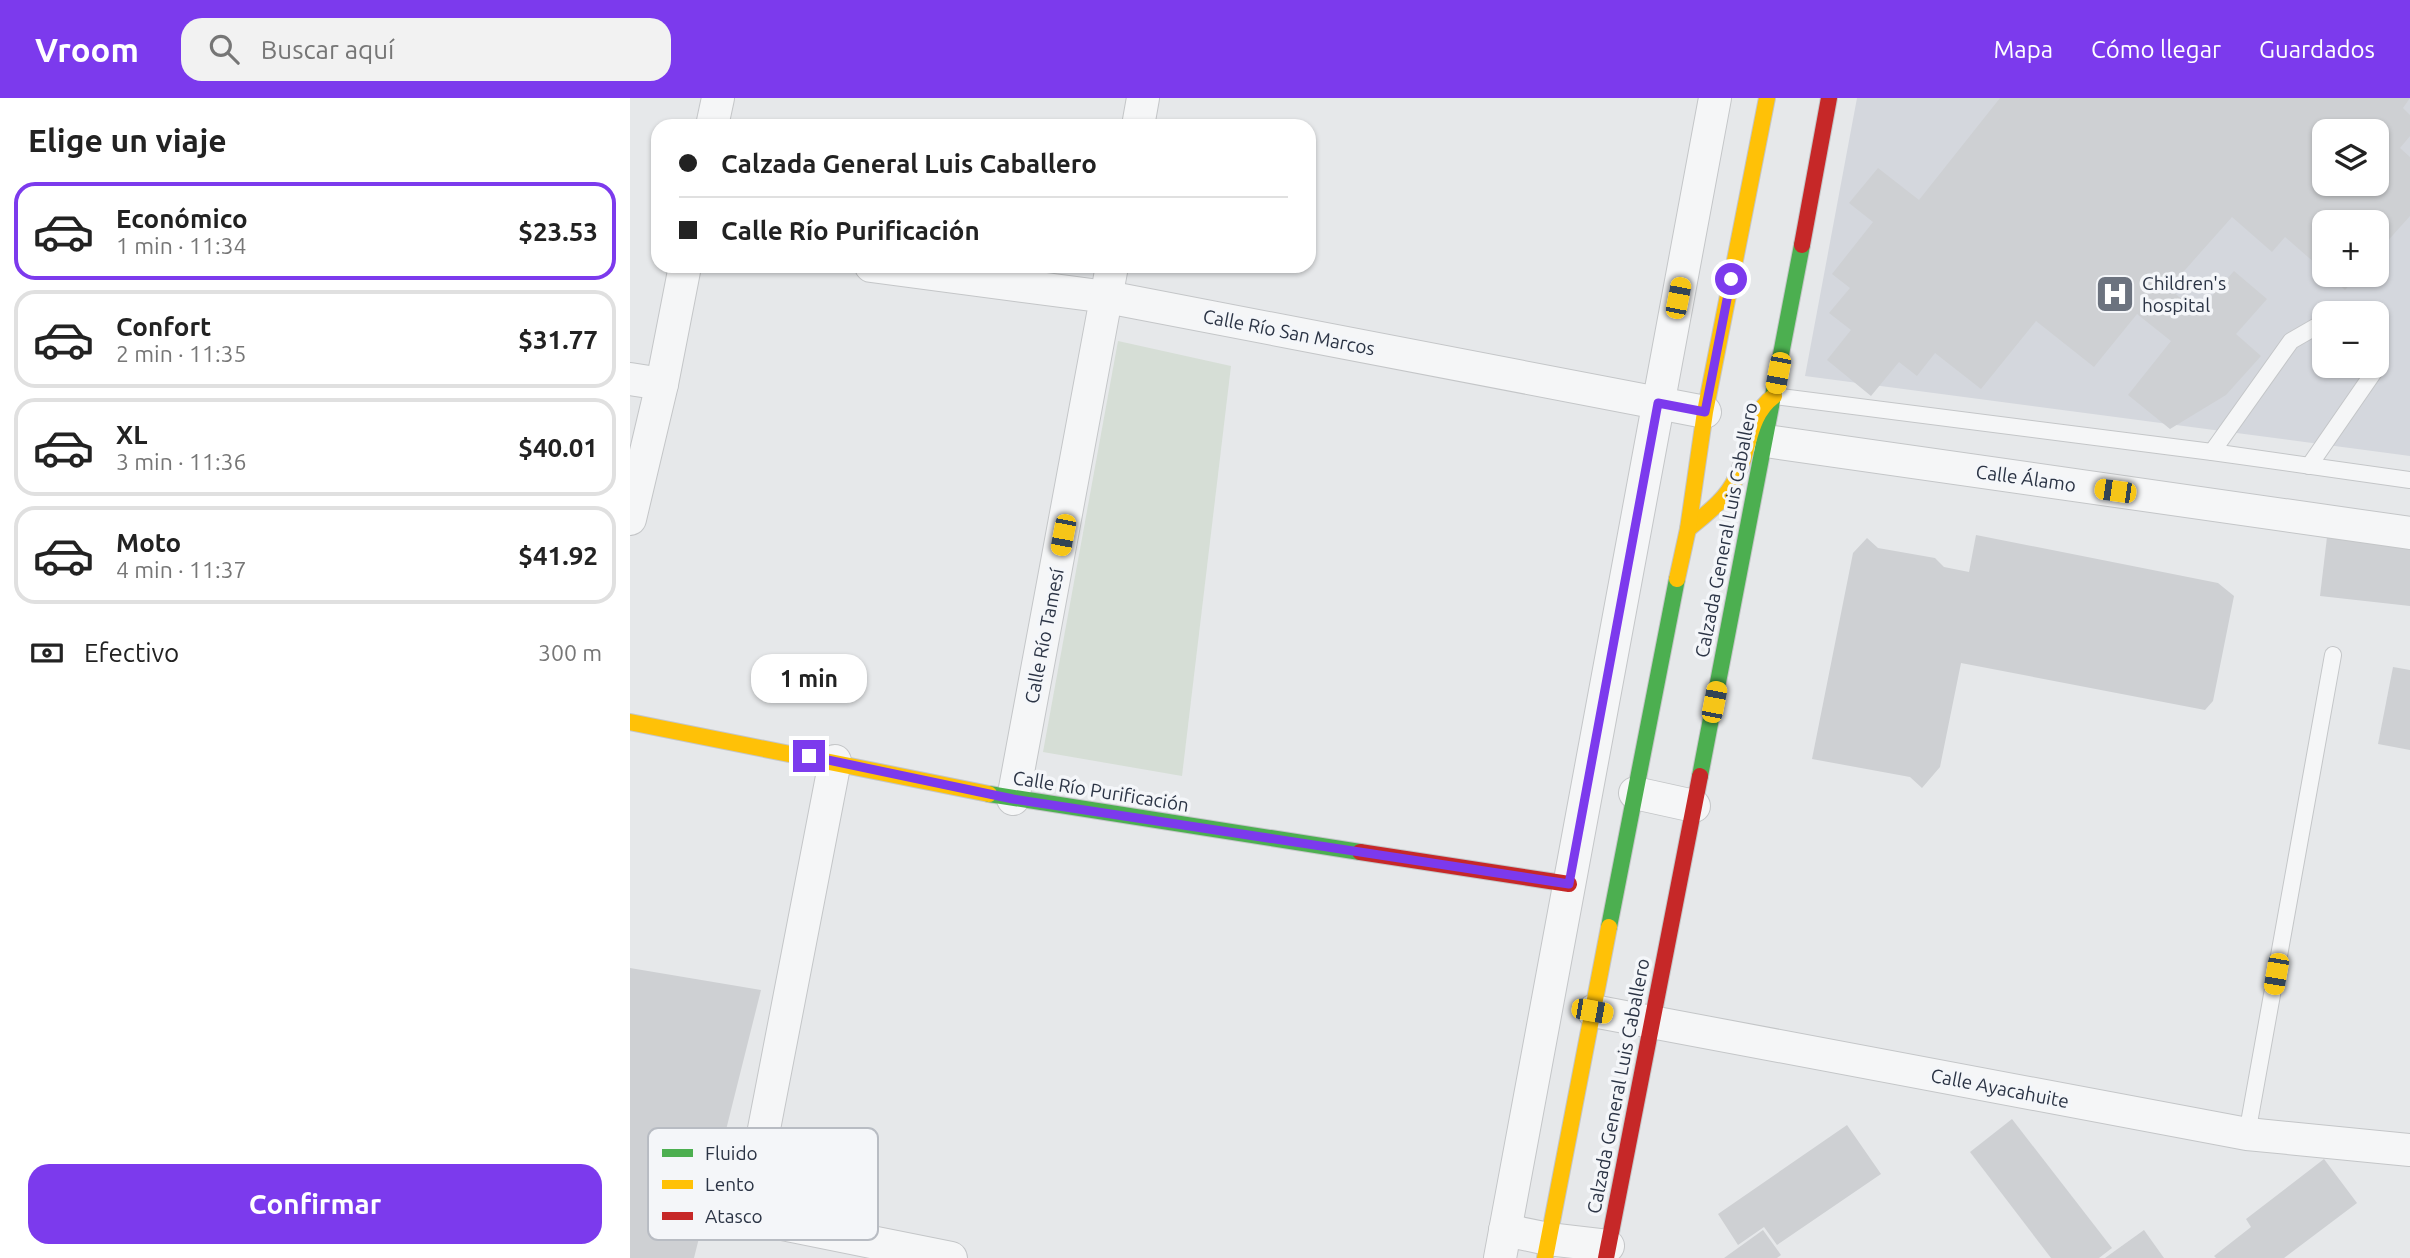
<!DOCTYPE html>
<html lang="es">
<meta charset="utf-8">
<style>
body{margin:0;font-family:Ubuntu,sans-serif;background:#f2f2f2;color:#222;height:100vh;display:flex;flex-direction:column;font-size:26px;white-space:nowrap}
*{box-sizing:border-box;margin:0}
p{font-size:23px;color:#767676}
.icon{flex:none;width:38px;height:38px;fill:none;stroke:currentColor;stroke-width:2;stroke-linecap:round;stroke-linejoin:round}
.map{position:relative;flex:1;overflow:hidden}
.drawer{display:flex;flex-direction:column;background:#fff;width:630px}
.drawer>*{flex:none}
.guide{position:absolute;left:21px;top:21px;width:665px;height:154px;border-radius:21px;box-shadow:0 2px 5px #0004;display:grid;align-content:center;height:154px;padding:0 28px;background:#fff}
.buttons{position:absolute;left:1682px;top:21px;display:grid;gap:14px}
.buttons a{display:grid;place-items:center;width:77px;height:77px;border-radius:14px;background:#fff;box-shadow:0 2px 5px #0004;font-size:35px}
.end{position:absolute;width:32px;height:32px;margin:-16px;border:9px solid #7c3aed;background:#fff;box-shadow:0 0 0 4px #fff}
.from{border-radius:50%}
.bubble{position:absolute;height:49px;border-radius:21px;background:#fff;box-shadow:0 2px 5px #0004;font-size:23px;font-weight:700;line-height:49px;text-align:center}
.car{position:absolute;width:21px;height:42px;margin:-21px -10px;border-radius:9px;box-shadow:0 0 5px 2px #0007;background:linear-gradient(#f5c518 24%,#345 0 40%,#f5c518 0 76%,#345 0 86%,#f5c518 0)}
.guide b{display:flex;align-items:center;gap:24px;height:66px;font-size:26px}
.guide b+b{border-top:2px solid #e0e0e0}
.guide i{width:18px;height:18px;background:#222}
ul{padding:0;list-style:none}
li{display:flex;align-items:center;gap:21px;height:98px;margin:0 14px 10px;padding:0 14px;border:4px solid #e0e0e0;border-radius:21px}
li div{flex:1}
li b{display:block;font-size:26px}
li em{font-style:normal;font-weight:700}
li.current{border-color:#7c3aed}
li>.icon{width:63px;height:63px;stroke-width:1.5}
h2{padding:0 28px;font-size:32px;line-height:84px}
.pay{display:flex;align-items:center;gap:18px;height:77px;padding:0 28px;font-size:26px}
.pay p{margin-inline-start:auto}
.action{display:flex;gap:14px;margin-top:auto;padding:14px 28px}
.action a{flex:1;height:80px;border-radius:21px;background:#7c3aed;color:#fff;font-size:28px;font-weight:700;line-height:80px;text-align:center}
header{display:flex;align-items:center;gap:42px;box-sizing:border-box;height:98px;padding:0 35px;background:#7c3aed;color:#fff}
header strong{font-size:33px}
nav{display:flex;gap:38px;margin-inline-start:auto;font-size:24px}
.search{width:490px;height:63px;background:#f2f2f2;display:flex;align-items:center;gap:18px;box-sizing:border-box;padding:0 24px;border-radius:21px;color:#767676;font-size:26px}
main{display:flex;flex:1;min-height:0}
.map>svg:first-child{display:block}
</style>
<header>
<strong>Vroom</strong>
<div class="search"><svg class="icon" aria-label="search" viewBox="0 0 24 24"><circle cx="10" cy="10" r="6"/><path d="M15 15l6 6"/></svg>Buscar aquí</div>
<nav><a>Mapa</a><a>Cómo llegar</a><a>Guardados</a></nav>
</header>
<main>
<section class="drawer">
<h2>Elige un viaje</h2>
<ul>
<li class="current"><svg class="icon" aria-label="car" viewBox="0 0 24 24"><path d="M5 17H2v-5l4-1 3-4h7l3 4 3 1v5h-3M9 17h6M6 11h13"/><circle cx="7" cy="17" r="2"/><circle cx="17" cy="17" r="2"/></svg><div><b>Económico</b><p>1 min · 11:34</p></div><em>$23.53</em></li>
<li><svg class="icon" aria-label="car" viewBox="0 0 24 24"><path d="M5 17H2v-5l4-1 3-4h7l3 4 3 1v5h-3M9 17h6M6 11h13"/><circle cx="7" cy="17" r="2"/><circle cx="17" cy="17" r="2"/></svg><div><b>Confort</b><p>2 min · 11:35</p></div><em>$31.77</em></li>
<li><svg class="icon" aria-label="car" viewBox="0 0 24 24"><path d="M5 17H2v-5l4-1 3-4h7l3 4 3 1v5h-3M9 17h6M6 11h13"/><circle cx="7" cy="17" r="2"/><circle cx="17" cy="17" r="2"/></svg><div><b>XL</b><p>3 min · 11:36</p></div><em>$40.01</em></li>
<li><svg class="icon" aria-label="car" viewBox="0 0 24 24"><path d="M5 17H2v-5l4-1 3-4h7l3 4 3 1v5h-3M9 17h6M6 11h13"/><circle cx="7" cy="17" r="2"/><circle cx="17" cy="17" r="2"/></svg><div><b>Moto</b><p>4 min · 11:37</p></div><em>$41.92</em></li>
</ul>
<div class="pay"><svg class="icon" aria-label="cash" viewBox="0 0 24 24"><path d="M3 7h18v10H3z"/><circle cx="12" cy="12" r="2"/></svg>Efectivo<p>300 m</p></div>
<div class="action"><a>Confirmar</a></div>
</section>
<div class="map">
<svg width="1780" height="1160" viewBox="0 0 1780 1160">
<rect width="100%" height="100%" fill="#e6e8ea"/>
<path fill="#d4d7dd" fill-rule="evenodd" d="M 1227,0 L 1780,0 L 1780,358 L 1175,278 ZM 1694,33 L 1746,33 L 1746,86 L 1694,86 ZM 1694,124 L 1746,124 L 1746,177 L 1694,177 ZM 1694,215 L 1746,215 L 1746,268 L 1694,268 Z"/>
<path fill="#d6ded6" d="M 488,243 L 601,268 L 552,678 L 413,654 Z"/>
<g fill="#ced0d3" fill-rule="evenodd">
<path d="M 1370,0 L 1780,0 L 1773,10 L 1780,17 L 1780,38 L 1770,50 L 1780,59 L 1780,118 L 1746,156 L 1746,124 L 1694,124 L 1694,173 L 1655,139 L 1642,154 L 1602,119 L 1539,190 L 1567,215 L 1604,173 L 1637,201 L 1606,236 L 1631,258 L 1596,297 L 1540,331 L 1498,297 L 1541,243 L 1507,216 L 1464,269 L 1406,223 L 1351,291 L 1305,255 L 1287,278 L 1269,264 L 1241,298 L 1197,262 L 1221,232 L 1199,215 L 1220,190 L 1202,176 L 1243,124 L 1219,105 L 1248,70 L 1289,102 ZM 1694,33 L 1746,33 L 1746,86 L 1694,86 Z"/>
<path d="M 1698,177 L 1728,177 L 1715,192 Z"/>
<path d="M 1346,437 L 1588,485 L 1604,498 L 1583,603 L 1575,612 L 1331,565 L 1310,669 L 1292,690 L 1280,679 L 1182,661 L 1223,455 L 1237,440 L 1248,450 L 1305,460 L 1314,469 L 1339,474 Z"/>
<path d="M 1697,439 L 1780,448 L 1780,508 L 1690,498 Z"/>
<path d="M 1763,569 L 1780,572 L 1780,652 L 1748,646 Z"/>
<path d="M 0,870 L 131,892 L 64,1160 L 0,1160 Z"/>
<path d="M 1382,1021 L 1482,1150 L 1469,1160 L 1421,1160 L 1340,1054 Z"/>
<path d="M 1217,1027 L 1251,1076 L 1147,1147 L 1134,1129 L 1108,1147 L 1088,1116 Z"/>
<path d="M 1694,1061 L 1727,1105 L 1654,1160 L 1586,1160 L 1584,1158 L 1621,1129 L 1616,1121 Z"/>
<path d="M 1133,1132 L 1151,1157 L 1147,1160 L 1094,1160 Z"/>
<path d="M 1514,1132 L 1534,1160 L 1475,1160 Z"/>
</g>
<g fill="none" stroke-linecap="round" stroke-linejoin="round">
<g stroke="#c4c6c8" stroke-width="18">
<g id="lane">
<path d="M 1144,298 L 1582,354 L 1780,382"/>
<path d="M 1582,354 L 1661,243 L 1694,224"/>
<path d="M 1679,368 L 1746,271 L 1744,268"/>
<path d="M 1617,1036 L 1703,557"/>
</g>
</g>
<g stroke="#c4c6c8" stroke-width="34">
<g id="street">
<path d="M 82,28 L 88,0"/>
<path d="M 508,28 L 513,0"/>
<path d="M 241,168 L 477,199 L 1075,314"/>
<path d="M 0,281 L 32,286"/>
<path d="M 1136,343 L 1780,435"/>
<path d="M 0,421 L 32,286 L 55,168"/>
<path d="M 205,663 L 117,1119 L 321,1160"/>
<path d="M 1005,695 L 1064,708"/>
<path d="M 383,701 L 482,168"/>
<path d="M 963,913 L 1617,1036 L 1780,1052"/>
<path d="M 875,1132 L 918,1141 L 978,1148"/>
<path d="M 870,1160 L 1085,0"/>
</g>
</g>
<g stroke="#c4c6c8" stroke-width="18">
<g id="fast">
<path d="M 1070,678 L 1172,147"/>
<path d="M 359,696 L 730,754"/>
<path d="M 979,829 L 1047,481"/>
</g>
</g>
<g stroke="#c4c6c8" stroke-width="18">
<g id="slow">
<path d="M 1058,431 C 1076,416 1096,402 1106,380 C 1120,352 1117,318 1144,298"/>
<path d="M 1047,481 L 1058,431 L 1075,314 L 1137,0"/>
<path d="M 0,624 L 359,696"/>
<path d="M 915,1160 L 979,829"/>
</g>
</g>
<g stroke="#c4c6c8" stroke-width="18">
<g id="jam">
<path d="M 1172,147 L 1199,0"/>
<path d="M 730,754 L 939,786"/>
<path d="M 976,1160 L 1070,678"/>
</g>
</g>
<use href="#lane" stroke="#f5f6f7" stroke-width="16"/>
<use href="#street" stroke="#f5f6f7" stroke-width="32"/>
<use href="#fast" stroke="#4caf50" stroke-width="16"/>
<use href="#slow" stroke="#ffc107" stroke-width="16"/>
<use href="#jam" stroke="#c62828" stroke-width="16"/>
</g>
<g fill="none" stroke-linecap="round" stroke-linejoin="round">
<path stroke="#7c3aed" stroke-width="9" d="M 179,658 L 383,701 L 939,786 L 1028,305 L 1075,314 L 1101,181"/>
</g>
<defs>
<g id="hospital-square" transform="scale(2.0125)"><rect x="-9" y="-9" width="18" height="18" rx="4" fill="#6c737f" stroke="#f4f6f9"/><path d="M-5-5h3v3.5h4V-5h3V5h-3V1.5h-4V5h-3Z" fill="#fff"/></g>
</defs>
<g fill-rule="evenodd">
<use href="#hospital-square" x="1485" y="196"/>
</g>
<g text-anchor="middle" stroke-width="7" stroke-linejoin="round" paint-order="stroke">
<g font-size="19" fill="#2b3445" stroke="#f4f6f9" text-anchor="start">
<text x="1512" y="192">Children's<tspan x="1512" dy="22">hospital</tspan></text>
</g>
<g font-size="19" fill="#2b3445" stroke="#f4f6f9">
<text transform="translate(659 234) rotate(11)" y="7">Calle Río San Marcos</text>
<text transform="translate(1396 380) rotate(8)" y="7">Calle Álamo</text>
<text transform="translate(1096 432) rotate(-79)" y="7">Calzada General Luis Caballero</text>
<text transform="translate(414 538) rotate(-79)" y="7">Calle Río Tamesí</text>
<text transform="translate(471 693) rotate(9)" y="7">Calle Río Purificación</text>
<text transform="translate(988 988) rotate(-79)" y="7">Calzada General Luis Caballero</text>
<text transform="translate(1370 990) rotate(11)" y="7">Calle Ayacahuite</text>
</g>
</g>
<rect x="18" y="1030" width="230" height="112" rx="10" fill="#f4f6f9" stroke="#b8bcc3" stroke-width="2"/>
<rect x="32" y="1051" width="31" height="8" fill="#4caf50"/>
<rect x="32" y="1082" width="31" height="9" fill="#ffc107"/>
<rect x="32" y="1114" width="31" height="8" fill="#c62828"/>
<g font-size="19" fill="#2b3445">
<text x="75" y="1062">Fluido</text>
<text x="75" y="1093">Lento</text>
<text x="75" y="1125">Atasco</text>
</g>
</svg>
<div class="buttons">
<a><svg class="icon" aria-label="layers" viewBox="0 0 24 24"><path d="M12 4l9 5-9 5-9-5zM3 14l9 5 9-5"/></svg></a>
<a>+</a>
<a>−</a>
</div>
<i class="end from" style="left:1101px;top:181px"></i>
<i class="end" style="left:179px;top:658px"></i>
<div class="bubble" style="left:121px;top:556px;width:116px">1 min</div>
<i class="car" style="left:1048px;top:200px;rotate:11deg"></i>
<i class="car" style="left:1148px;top:275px;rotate:191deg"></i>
<i class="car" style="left:1485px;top:393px;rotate:278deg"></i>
<i class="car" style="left:433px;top:437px;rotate:191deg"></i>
<i class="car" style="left:1084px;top:604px;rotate:11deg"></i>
<i class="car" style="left:1646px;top:876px;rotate:190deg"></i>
<i class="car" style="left:962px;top:913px;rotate:100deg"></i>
<div class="guide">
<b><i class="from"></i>Calzada General Luis Caballero</b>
<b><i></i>Calle Río Purificación</b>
</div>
</div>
</main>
